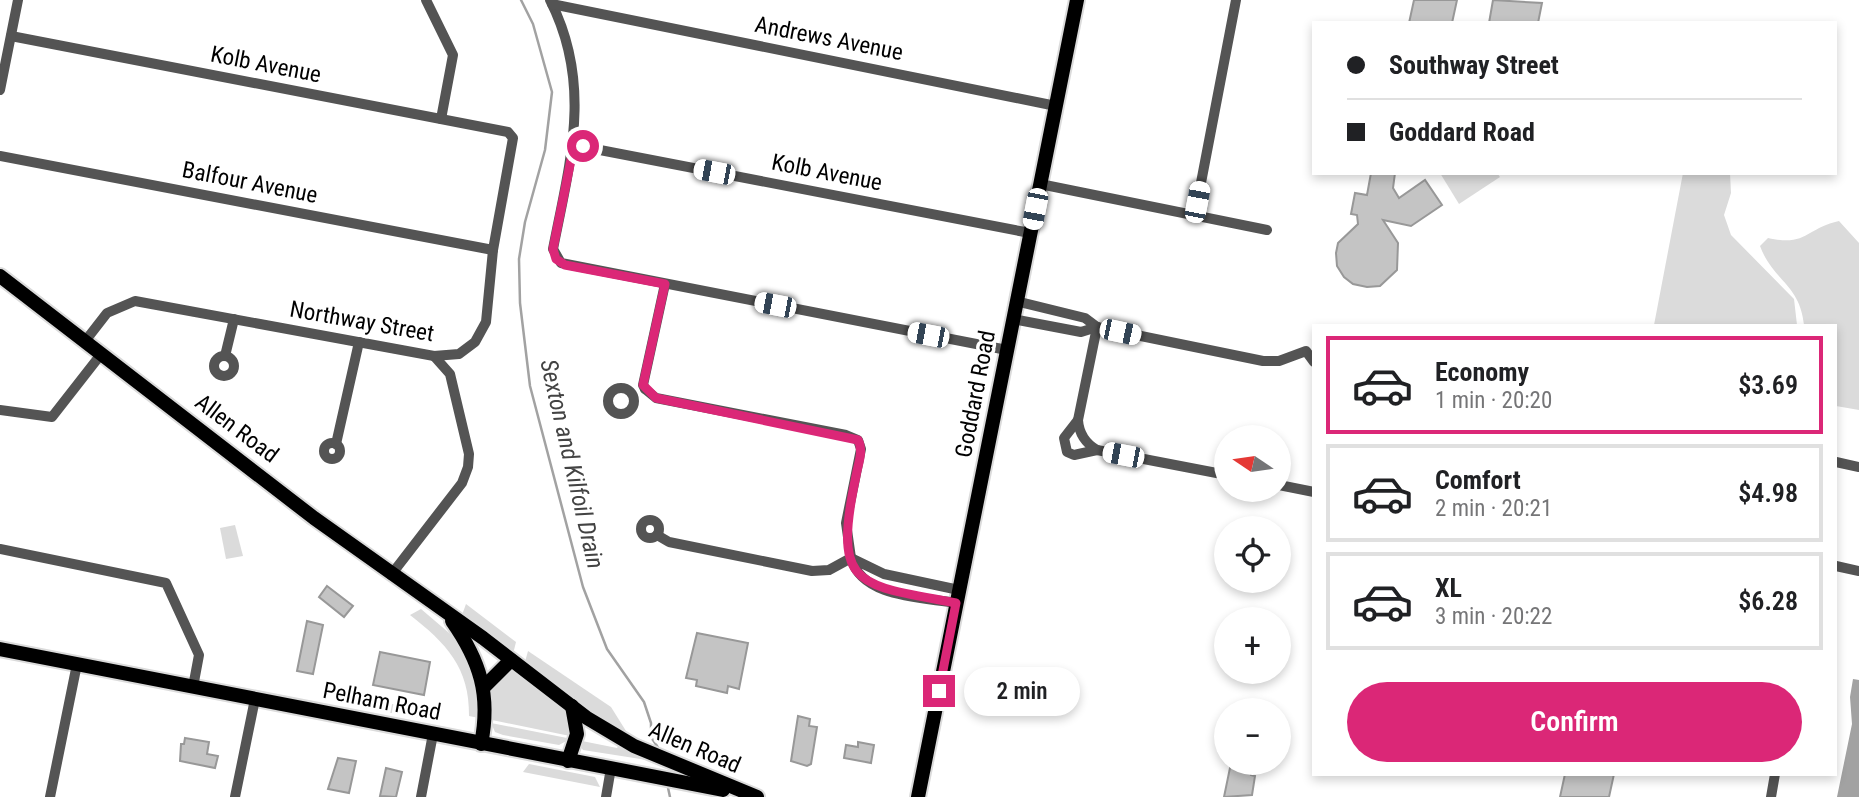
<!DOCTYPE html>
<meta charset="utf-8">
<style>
body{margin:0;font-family:"Roboto Condensed",sans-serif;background:#f2f2f2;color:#202124;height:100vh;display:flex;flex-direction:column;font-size:26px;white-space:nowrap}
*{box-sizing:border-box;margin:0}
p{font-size:23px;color:#757577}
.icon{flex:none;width:38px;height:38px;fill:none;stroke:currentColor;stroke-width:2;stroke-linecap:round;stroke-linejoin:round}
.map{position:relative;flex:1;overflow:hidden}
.side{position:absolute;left:1312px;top:324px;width:525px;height:452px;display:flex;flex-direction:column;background:#fff;border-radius:0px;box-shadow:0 4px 10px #0003}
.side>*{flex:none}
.top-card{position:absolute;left:1312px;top:21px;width:525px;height:154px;border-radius:0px;box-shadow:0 4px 10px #0003;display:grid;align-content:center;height:154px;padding:0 35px;background:#fff}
.needle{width:46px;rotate:283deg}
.controls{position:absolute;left:1214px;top:425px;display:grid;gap:14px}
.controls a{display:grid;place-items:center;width:77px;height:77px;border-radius:50%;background:#fff;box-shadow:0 4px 10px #0003;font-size:35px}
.end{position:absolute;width:32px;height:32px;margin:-16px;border:9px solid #db2777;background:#fff;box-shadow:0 0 0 4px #fff}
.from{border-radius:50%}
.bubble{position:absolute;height:49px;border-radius:24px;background:#fff;box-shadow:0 4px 10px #0003;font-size:23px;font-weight:600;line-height:49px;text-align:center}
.car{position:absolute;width:21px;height:42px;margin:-21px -10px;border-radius:9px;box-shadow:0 0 5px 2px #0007;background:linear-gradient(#fff 24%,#345 0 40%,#fff 0 76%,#345 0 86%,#fff 0)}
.top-card b{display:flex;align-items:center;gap:24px;height:66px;font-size:26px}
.top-card b+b{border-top:2px solid #e0e0e0}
.top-card i{width:18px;height:18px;background:#202124}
ul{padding:12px 0 0;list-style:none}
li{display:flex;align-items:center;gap:21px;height:98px;margin:0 14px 10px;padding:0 21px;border:4px solid #e0e0e0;border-radius:0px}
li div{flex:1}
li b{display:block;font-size:26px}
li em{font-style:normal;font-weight:600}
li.active{border-color:#db2777}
li>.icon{width:63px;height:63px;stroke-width:1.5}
.button{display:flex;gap:14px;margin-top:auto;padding:14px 35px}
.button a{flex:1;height:80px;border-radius:42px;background:#db2777;color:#fff;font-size:28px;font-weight:600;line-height:80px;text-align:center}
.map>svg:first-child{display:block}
</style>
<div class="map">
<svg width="1859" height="797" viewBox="0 0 1859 797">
<rect width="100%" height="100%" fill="#fff"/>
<g fill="#dbdbdb">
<path d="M 1440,173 L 1497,173 L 1500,177 L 1459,204 Z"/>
<path d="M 1683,173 L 1730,173 L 1731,193 L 1724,215 L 1731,235 L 1794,299 L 1797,325 L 1654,325 Z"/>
<path d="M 1839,221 L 1859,243 L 1859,410 L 1836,406 L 1836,326 L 1804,325 C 1800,284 1773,281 1760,246 L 1768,238 C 1807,247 1806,228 1839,221 Z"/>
<path d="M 235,525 L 243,556 L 226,559 L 220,528 Z"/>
<path d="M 466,604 L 516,642 L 514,650 L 510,651 L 462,615 Z"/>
<path d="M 421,609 L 455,638 L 475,672 L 479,718 L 469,716 C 470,668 446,643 410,615 Z"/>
<path d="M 528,651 L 611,707 L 626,731 L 622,734 L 525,662 Z"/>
<path d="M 512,668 L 565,709 L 570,736 L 492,720 L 492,690 Z"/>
<path d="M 371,700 L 430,711 L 424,719 L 376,710 Z"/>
<path d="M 491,723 L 567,738 L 570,739 L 559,745 L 503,735 L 495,732 Z"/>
<path d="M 582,741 L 617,748 L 619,745 L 647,760 L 583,750 L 579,745 Z"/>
<path d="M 529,764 L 595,777 L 600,787 L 523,772 Z"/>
</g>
<path fill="#a2a2a2" d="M 1853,679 L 1859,680 L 1859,797 L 1837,797 L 1852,724 L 1850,697 Z"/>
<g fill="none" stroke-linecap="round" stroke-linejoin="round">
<g stroke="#a2a2a2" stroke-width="2.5">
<path d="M 521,0 L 533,24 L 552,92 L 545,150 L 525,222 L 519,259 L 520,303 L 530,386 L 583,587 L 607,649 L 644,702 L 651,723 L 651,737 L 661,752"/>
<path d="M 667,783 L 670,797"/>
</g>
</g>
<g fill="#c4c4c4" stroke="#989898" stroke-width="2">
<path d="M 1414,0 L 1457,0 L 1452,23 L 1409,23 Z"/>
<path d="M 1493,0 L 1542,3 L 1538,23 L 1489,23 Z"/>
<path d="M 1371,173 L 1395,173 L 1393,188 L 1399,198 L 1425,180 L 1442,205 L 1411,226 L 1383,220 L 1398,243 L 1397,270 L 1380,286 L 1367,287 L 1353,284 L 1344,277 L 1337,266 L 1336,253 L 1338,243 L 1358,224 L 1357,215 L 1351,214 L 1355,193 L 1367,195 Z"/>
<path d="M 327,586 L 353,606 L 344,617 L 319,597 Z"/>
<path d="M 307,621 L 323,625 L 313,674 L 297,671 Z"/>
<path d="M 697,633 L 748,643 L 739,689 L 728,686 L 727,693 L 696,686 L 697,680 L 686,678 Z"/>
<path d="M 380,652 L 430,662 L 424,695 L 373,685 Z"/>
<path d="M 798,716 L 810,719 L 809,726 L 817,727 L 811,764 L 807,766 L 791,761 Z"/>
<path d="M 185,738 L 209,742 L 207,754 L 218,756 L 215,768 L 180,761 L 181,744 L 184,744 Z"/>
<path d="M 858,742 L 874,745 L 871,763 L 844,758 L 846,745 L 858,747 Z"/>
<path d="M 338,758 L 356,761 L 349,793 L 328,789 Z"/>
<path d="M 1231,763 L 1253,763 L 1251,775 L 1255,776 L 1252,795 L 1224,797 Z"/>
<path d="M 386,768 L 402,772 L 396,797 L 380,796 Z"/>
<path d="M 1565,774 L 1614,774 L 1609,797 L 1560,797 Z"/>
</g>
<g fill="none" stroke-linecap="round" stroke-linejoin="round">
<g stroke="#dbdbdb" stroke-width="18">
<g id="major">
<path d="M 0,276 L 314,518 L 483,638 L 587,718 L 634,746 L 757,797"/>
<path d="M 452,621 C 480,661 491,695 481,744"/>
<path d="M 0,649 L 723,790"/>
<path d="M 484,687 L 511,660"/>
<path d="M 568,761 L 577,734 L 572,706"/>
<path d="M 918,797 L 1077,0"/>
</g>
</g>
<g stroke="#545454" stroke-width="10">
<path d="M 426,0 L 453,55 L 441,119"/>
<path d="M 550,0 C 593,84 570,162 553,249 L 561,263 L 1007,350"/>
<path d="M 552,4 L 1056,106"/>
<path d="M 11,36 L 508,132 L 513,138 L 493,250 L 486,322 L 475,342 L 459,354 L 434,356 L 135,301 L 107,313 L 86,340"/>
<path d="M 0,90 L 18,0"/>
<path d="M 574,145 L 1030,233"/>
<path d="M 0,156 L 493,250"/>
<path d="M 1040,184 L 1267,230"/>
<path d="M 1195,214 L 1236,0"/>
<path d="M 1016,301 L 1085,318 L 1097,327 L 1263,361 L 1279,361 L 1306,351 L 1314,362"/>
<path d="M 1013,319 L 1081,332 L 1097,327"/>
<path d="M 1097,327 L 1078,420 C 1079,434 1085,443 1097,450 L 1227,475"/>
<circle cx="224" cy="366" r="10"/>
<path d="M 225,356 L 234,319"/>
<circle cx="621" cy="401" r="13"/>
<path d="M 645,389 L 656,398 L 846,435 L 858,440 L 861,449 L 846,523 L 851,558 L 829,570 L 812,571 L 669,542 L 657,535"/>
<path d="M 645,389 L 643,385 L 665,284"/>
<path d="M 0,410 L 52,417 L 102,353"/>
<path d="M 1078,420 L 1064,438 L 1067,452 L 1074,455 L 1097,450"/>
<circle cx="332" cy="451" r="8"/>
<path d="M 336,444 L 359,342"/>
<path d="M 1836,462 L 1859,467"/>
<path d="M 1279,485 L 1314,492"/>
<circle cx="650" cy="529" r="9"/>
<path d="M 0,549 L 166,583 L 199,655 L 193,687"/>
<path d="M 1836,566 L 1859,571"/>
<path d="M 391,575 L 462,483 L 468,467 L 469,454 L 450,374 L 434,356"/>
<path d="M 956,603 C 922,597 862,598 851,558 L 884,574 L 959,590"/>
<path d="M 50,797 L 77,664"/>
<path d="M 235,797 L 255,699"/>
<path d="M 421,797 L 433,734"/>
<path d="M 606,797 L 611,768"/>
<path d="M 1771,797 L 1775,774"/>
</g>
<use href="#major" stroke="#000" stroke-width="14"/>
</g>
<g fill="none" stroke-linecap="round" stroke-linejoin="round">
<path stroke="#db2777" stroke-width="9" d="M 583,146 L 574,145 L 553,249 L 556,259 L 565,265 L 665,284 L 643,385 L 656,398 L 858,440 C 864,451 858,464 856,476 C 832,589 857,584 956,603 L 939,691"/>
</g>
<g text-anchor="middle" stroke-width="7" stroke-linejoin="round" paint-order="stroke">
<g font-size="23" fill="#000" stroke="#fff">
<text transform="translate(829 38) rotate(11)" y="8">Andrews Avenue</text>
<text transform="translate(266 64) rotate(11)" y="8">Kolb Avenue</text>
<text transform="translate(827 172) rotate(11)" y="8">Kolb Avenue</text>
<text transform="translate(250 182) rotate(11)" y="8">Balfour Avenue</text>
<text transform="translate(362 321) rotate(10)" y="8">Northway Street</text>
<text transform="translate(975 394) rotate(-79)" y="8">Goddard Road</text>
<text transform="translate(237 428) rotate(37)" y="8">Allen Road</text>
<text transform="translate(382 701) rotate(11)" y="8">Pelham Road</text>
<text transform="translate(695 747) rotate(23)" y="8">Allen Road</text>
</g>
<g font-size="24" font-style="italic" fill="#434343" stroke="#fff">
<text transform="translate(572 464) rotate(77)" y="8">Sexton and Kilfoil Drain</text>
</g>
</g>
</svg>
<div class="controls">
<a><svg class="needle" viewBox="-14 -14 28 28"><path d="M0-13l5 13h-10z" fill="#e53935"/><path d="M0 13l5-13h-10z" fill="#757577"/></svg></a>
<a><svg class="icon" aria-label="locate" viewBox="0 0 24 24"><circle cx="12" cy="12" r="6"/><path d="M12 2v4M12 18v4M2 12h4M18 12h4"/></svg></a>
<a>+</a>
<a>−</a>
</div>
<i class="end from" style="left:583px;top:146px"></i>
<i class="end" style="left:939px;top:691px"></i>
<div class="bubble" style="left:964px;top:667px;width:116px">2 min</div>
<i class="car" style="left:714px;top:172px;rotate:281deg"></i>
<i class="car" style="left:1197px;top:202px;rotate:11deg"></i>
<i class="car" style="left:1035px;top:209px;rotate:191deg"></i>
<i class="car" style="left:775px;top:305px;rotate:281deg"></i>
<i class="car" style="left:1120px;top:332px;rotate:102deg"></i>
<i class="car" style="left:928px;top:335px;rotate:281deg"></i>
<i class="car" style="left:1123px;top:455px;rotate:281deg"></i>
<div class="top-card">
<b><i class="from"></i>Southway Street</b>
<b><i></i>Goddard Road</b>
</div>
<section class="side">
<ul>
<li class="active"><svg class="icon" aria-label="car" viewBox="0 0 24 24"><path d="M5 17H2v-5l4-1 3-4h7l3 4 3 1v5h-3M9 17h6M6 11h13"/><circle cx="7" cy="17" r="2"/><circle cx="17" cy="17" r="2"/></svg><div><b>Economy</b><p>1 min · 20:20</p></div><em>$3.69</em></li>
<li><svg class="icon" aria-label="car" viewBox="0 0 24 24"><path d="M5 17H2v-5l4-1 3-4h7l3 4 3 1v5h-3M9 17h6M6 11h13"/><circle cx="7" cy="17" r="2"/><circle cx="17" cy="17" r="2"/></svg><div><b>Comfort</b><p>2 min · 20:21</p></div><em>$4.98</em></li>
<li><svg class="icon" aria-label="car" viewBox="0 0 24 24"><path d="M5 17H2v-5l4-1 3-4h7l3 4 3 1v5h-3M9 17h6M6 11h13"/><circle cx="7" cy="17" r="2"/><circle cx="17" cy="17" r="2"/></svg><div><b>XL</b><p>3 min · 20:22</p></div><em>$6.28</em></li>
</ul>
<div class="button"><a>Confirm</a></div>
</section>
</div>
